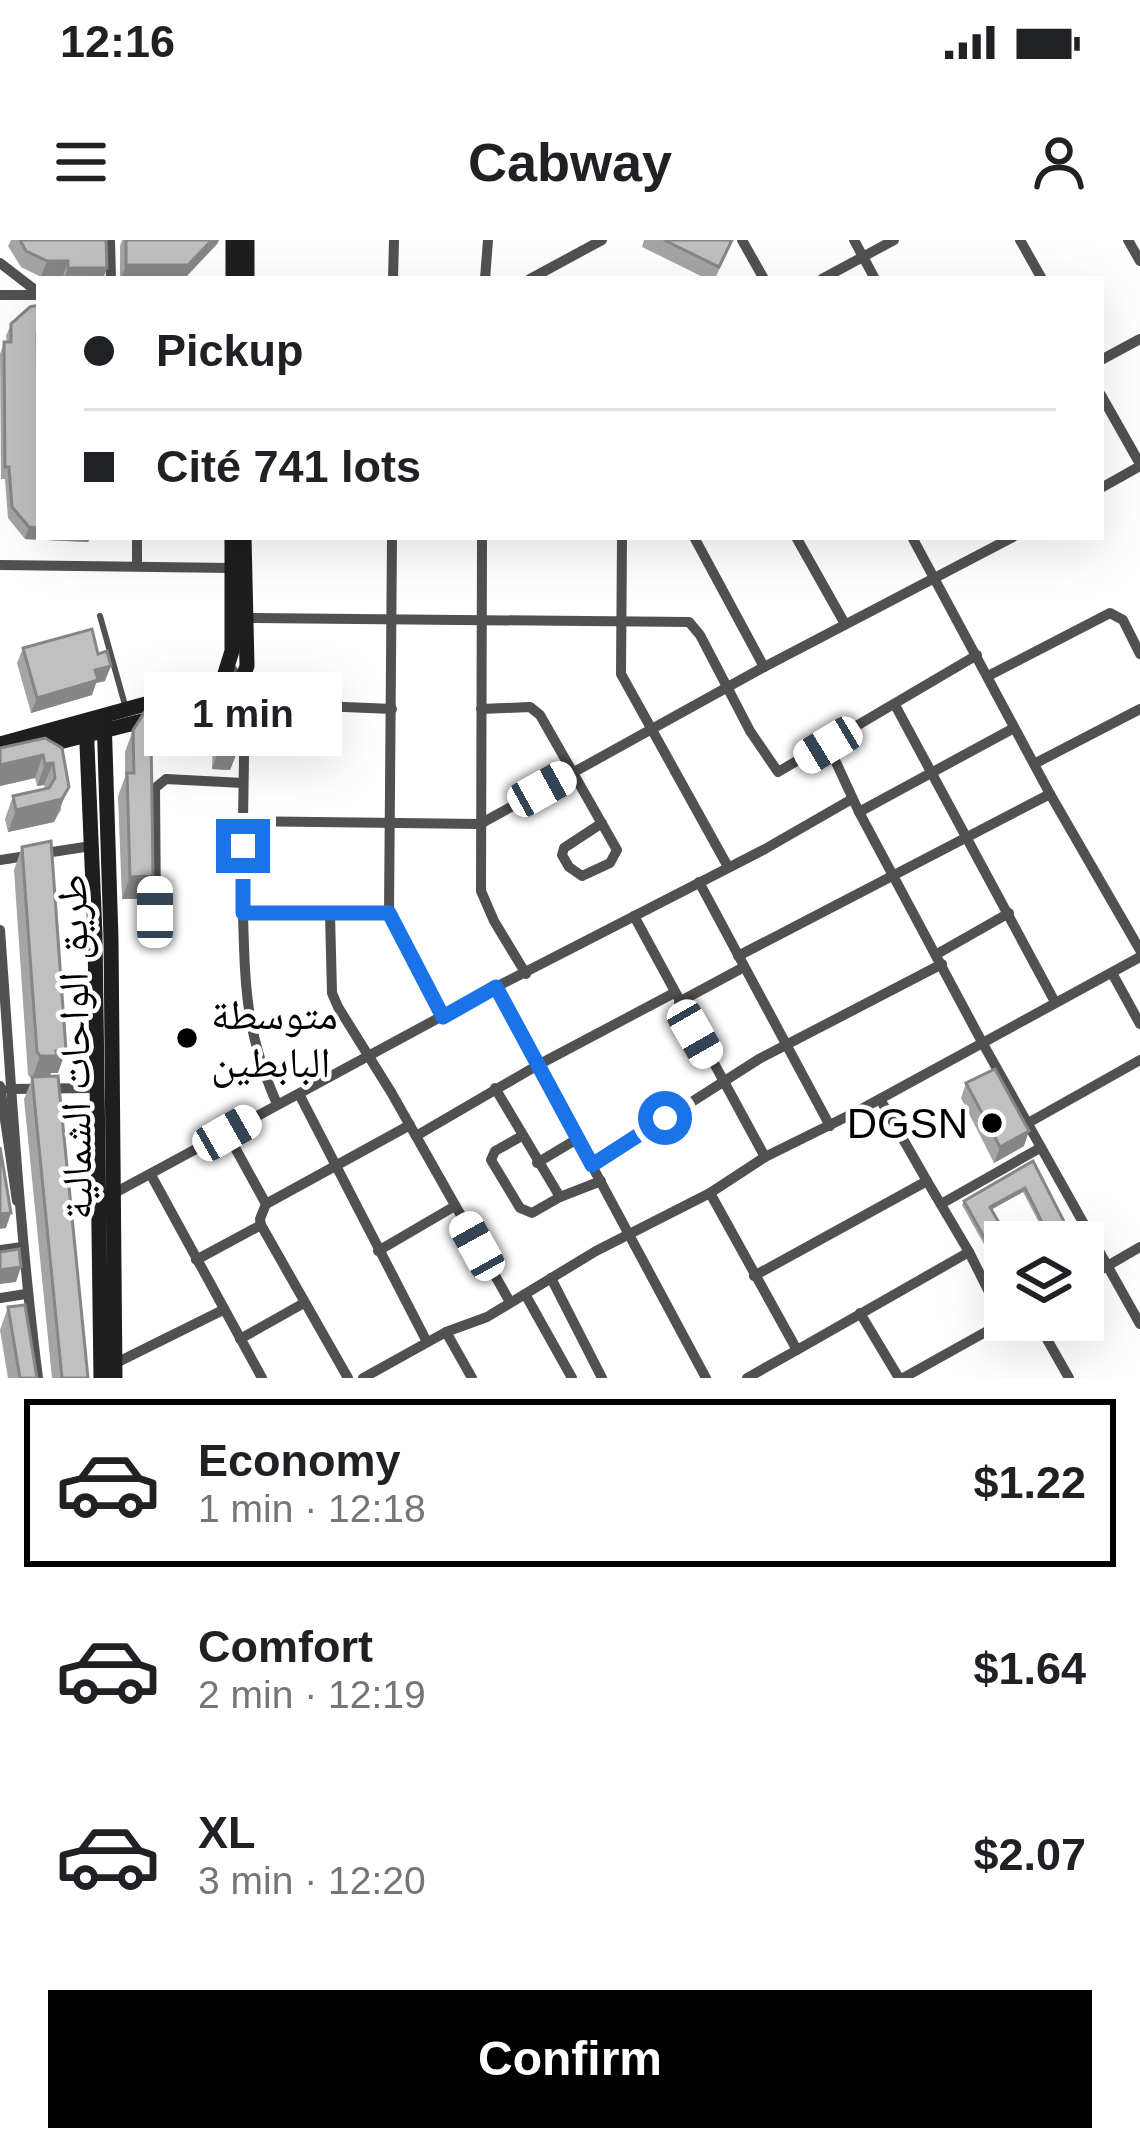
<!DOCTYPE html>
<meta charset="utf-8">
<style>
body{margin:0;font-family:Helvetica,"Noto Naskh Arabic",sans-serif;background:#f2f2f2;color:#202124;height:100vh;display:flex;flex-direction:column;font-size:45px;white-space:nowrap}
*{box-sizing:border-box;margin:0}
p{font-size:39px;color:#757577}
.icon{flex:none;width:66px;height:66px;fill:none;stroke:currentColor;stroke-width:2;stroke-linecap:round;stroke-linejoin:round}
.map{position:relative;height:1138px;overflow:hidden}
.drawer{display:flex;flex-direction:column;background:#fff;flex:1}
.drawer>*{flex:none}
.guide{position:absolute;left:36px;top:36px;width:1068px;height:264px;border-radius:0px;box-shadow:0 12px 48px #0002;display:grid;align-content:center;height:264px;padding:0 48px;background:#fff}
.fabs{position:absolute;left:984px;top:981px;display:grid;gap:24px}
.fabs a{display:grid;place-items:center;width:120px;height:120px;border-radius:0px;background:#fff;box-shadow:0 12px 48px #0002;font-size:60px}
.end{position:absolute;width:54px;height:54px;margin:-27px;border:15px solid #1a73e8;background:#fff;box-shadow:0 0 0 6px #fff}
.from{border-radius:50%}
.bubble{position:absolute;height:84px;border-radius:0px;background:#fff;box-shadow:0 12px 48px #0002;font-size:39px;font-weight:700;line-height:84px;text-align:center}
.car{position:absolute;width:36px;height:72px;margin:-36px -18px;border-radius:15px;box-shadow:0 0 9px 3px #0007;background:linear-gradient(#fff 24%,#345 0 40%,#fff 0 76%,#345 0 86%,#fff 0)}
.guide b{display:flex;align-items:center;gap:42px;height:114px;font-size:45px}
.guide b+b{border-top:3px solid #e0e0e0}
.guide i{width:30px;height:30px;background:#202124}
ul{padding:21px 0 0;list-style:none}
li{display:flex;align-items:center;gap:36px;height:168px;margin:0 24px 18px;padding:0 24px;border:6px solid transparent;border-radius:0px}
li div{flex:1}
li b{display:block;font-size:45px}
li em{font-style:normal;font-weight:700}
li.current{border-color:#000}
li>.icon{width:108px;height:108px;stroke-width:1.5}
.button{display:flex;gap:24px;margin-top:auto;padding:24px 48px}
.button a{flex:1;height:138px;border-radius:0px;background:#000;color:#fff;font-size:48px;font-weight:700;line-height:138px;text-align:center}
.status{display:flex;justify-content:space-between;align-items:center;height:84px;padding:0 60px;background:#fff;direction:ltr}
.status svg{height:33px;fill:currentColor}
header{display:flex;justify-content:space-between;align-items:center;height:156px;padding:0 48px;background:#fff;font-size:54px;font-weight:700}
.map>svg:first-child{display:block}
</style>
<div class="status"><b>12:16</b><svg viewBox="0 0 49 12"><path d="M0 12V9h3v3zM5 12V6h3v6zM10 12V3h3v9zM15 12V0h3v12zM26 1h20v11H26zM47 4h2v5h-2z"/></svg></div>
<header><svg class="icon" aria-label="menu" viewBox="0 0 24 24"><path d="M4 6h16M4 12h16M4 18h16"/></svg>Cabway<svg class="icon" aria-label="person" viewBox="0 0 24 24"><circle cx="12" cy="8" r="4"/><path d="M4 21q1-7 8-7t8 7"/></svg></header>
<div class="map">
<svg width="1140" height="1138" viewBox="0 0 1140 1138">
<rect width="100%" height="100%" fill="#fff"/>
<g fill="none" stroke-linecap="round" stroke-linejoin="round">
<path stroke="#515151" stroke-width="6" d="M 100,376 L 125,465"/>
<g stroke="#515151" stroke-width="10">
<path d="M 110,0 L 111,39"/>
<path d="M 742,0 L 764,39"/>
<path d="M 854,0 L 875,39"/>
<path d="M 1020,0 L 1042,39"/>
<path d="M 1128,0 L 1140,21"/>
<path d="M 0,23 L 39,53"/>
<path d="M 393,39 L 394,0"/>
<path d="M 485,39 L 488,0"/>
<path d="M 530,39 L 602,0"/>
<path d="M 822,39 L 894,0"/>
<path d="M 0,55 L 39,55"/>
<path d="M 1101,120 L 1140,99"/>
<path d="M 1101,155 L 1140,224"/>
<path d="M 1101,248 L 1140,226"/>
<path d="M 137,297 L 137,326"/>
<path d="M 392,297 L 389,673 L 443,777"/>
<path d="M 482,297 L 481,651 L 494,681 L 526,734"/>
<path d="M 622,297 L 621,434 L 727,625"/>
<path d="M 694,297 L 764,427"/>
<path d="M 796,297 L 845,384"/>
<path d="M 912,297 L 1050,554 L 1140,710"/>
<path d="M 0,325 L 231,328"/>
<path d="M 246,378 L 689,382 L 700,395 L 750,491 L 778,532 L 977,415"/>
<path d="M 230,427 L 242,442 L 245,454 L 243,581 L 480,584 L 764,427 L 1013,297"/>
<path d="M 988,436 L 1110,373 L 1123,380 L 1140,414"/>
<path d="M 895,465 L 1055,762"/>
<path d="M 481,469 L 530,467 L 540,475 L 617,610 L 610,623 L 582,636 L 569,627 L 562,615 L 564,608 L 602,583"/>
<path d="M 309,496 L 321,466 L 392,469"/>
<path d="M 828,505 L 859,572 L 982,802 L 1140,1084"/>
<path d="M 1034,524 L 1140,469"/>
<path d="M 859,572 L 1014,488"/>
<path d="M 243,581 L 243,673"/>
<path d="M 0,620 L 91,606"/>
<path d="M 699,642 L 830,886"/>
<path d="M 156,672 L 155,548 L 166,539 L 243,543"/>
<path d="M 330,674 L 332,753 L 338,767 L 391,852 L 510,1062"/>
<path d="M 634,676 L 765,917"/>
<path d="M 0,690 C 11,840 19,989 38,1138"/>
<path d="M 937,714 L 1009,673"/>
<path d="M 738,716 L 1050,554"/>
<path d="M 1112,733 L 1140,784"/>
<path d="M 496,747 L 706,1138"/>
<path d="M 679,762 L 744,727"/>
<path d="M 0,846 L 17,961"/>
<path d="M 495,848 L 560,957 L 601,941"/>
<path d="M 9,849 L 94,848"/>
<path d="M 299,854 L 427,1102"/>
<path d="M 880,859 L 927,941"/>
<path d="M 277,864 C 246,794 245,749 243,673 L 389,673"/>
<path d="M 1028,883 L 1140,820"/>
<path d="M 227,893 L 266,964"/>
<path d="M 416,896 L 538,825 L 674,753"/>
<path d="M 522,896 L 495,911 L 491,920 L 520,968 L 532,973 L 560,957"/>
<path d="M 537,923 L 577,899"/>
<path d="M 593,925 L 759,819 L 942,724"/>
<path d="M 151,935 L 262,1138"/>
<path d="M 710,953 L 797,1110 L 747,1138"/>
<path d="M 109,956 L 496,747 L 765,609 L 852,559"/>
<path d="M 941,964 L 1040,908"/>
<path d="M 0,1010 L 22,1007"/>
<path d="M 378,1011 L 455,966"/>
<path d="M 969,1012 L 1004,1082"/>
<path d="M 196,1020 L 261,985"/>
<path d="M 754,1036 L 927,941 L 969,1012 L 797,1110"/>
<path d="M 551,1038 L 602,1138"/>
<path d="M 1083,1040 L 1140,1007"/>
<path d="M 525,1054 L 572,1138"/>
<path d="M 0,1058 L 26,1054"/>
<path d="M 860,1073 L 899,1138"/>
<path d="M 1036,1080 L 1069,1138"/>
<path d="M 446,1092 L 472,1138"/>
<path d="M 240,1099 L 304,1063"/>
<path d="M 114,1124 L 223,1070"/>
<path d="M 348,1138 L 261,985 L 260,979 L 266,964 L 410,885"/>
<path d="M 363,1138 L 446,1092 L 487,1077 L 596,1011 L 710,953 L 765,917 L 856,872 L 1140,717"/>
<path d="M 903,1138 L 1007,1080"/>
</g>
<g stroke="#1e1e1e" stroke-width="15">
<path d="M 233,0 L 233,39"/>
<path d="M 247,0 L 247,39"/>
<path d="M 206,464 L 237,453 L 247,426 L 244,297"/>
<path d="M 104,476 L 111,699 L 115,1138"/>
<path d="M 86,481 L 95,694 L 101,1138"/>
<path d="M 0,504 L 222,443 L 232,411 L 232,297"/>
<path d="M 0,517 L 154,478"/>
</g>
</g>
<g fill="#a5a5a5">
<path d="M 11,0 L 106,0 L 107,28 L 103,39 L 63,39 L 63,36 L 41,37 L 21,27 L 8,6 Z"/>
<path d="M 122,0 L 219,0 L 217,4 L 184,39 L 120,39 L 120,6 Z"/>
<path d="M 644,0 L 732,0 L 715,39 L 707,39 L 642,7 Z"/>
<path d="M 39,65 L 39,104 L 37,104 L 39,297 L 109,297 L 90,298 L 88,302 L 25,299 L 8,278 L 5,239 L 1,239 L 0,114 L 4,102 L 7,102 L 6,96 L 11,84 Z"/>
<path d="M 23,408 L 105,441 L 96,443 L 92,455 L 31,473 L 17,423 Z"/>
<path d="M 212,452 L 239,507 L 230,530 L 212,529 L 213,500 L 205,494 L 151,508 L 153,636 L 145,659 L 122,659 L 118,556 L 125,537 L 125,512 L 133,490 Z"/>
<path d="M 0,508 L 62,508 L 61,570 L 54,582 L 8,592 L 5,579 L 13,556 L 45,549 L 44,545 L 37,546 L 35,538 L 0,546 Z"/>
<path d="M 22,607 L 58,833 L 51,833 L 50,836 L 88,1138 L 52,1138 L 24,859 L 32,839 L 28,835 L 14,630 Z"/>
<path d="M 966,843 L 1024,906 L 994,923 L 961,858 Z"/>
<path d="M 1033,921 L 1073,999 L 1072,1002 L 1033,1002 L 1046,996 L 1023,952 L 991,969 L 1005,1002 L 1004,1040 L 962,965 L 964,961 Z"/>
<path d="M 8,1067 L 37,1138 L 8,1138 L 0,1090 Z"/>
</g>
<g fill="#868686">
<path d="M 212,0 L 219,0 L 217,4 L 184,39 L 121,39 L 126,25 Z"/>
<path d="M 47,21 L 68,21 L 63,36 L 41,37 Z"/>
<path d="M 68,28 L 107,28 L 103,39 L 64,39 Z"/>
<path d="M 29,287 L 39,288 L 39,297 L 109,297 L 90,298 L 88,302 L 25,299 Z"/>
<path d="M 111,426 L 105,441 L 96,443 L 92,455 L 31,473 L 37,458 L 95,430 Z"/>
<path d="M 213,472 L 205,494 L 153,506 L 143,515 L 151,493 L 162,483 Z"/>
<path d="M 220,506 L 239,507 L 230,530 L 212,529 Z"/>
<path d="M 43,515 L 35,538 L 0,546 L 0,525 Z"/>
<path d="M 53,523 L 44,545 L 37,546 L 45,524 Z"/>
<path d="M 69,547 L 54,582 L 8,592 L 16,570 Z"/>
<path d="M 153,636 L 145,659 L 122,659 L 130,637 Z"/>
<path d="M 66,810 L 58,833 L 51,833 L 49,839 L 32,839 L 40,816 L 56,811 Z"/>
<path d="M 1029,891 L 1024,906 L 994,923 L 1000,907 Z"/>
<path d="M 1025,948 L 1023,952 L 989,971 L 990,967 Z"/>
<path d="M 11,973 L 6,988 L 0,989 L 0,974 Z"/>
<path d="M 21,1027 L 16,1042 L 0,1044 L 0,1030 Z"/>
</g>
<g fill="#c0c0c0" stroke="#868686" stroke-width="3">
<path d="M 20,0 L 106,0 L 107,28 L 68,28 L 68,21 L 47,21 L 26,11 Z"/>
<path d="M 126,0 L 212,0 L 188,25 L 126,25 Z"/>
<path d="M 664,0 L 732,0 L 719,27 Z"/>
<path d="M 39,65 L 39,92 L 37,93 L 39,288 L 29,287 L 12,267 L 9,227 L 5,227 L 4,102 L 11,102 L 11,84 L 30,67 Z"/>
<path d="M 92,389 L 98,414 L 107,411 L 111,426 L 95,430 L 98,440 L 37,458 L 23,408 Z"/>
<path d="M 212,452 L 240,476 L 239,507 L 220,506 L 222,477 L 213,472 L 162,483 L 151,493 L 153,636 L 130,637 L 127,533 L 134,533 L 133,490 L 146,470 Z"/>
<path d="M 45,498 L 62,508 L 69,547 L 62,559 L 16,570 L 13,556 L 49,548 L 55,538 L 53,523 L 45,524 L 43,515 L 0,525 L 0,508 Z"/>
<path d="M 51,601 L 66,810 L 56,811 L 57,816 L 40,816 L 37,812 L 22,607 Z"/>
<path d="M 995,829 L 1029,891 L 1000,907 L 966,843 Z"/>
<path d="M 58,836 L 88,1138 L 62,1138 L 32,837 Z"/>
<path d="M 0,907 L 11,973 L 0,974 Z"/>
<path d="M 1033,921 L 1073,999 L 1067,1002 L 1033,1002 L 1048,994 L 1025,948 L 990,967 L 1010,1002 L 1005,1002 L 1005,1035 L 964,961 Z"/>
<path d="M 19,1009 L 21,1027 L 0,1030 L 0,1012 Z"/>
<path d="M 25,1065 L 37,1138 L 20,1138 L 8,1067 Z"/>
</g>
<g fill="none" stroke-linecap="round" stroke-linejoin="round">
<path stroke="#1a73e8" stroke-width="15" d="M 243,606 L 243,673 L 389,673 L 443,777 L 496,747 L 592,925 L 665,878"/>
</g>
<g fill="#000" stroke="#fff" stroke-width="4.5">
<circle cx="187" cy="798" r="12"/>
<circle cx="992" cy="883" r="12"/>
</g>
<g text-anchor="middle" stroke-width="9" stroke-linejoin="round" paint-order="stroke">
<g font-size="42" fill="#000" stroke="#fff" text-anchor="start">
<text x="211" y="789">متوسطة<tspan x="211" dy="48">البابطين</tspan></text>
<text x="968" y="898" text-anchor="end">DGSN</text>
</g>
<g font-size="42" fill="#000" stroke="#fff">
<text transform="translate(74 807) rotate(-91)" y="15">طريق الواحات الشمالية</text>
</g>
</g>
</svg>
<div class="fabs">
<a><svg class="icon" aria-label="layers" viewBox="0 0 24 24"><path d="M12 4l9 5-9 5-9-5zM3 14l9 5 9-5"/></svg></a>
</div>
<i class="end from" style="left:665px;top:878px"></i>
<i class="end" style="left:243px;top:606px"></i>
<div class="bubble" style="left:144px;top:432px;width:198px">1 min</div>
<i class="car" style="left:828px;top:505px;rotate:239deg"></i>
<i class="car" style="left:542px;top:549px;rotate:61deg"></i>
<i class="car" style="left:155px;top:672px;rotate:0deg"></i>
<i class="car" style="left:695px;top:794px;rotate:150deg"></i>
<i class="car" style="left:227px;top:893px;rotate:60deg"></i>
<i class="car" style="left:477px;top:1006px;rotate:331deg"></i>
<div class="guide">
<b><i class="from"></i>Pickup</b>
<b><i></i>Cité 741 lots</b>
</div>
</div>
<section class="drawer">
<ul>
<li class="current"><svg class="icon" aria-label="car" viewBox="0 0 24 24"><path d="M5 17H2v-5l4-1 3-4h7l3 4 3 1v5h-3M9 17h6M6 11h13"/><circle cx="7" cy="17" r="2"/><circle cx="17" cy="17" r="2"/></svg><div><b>Economy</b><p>1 min · 12:18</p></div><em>$1.22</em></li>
<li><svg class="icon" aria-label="car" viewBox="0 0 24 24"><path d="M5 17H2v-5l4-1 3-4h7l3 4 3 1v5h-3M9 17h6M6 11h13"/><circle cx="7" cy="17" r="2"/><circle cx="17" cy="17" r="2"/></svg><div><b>Comfort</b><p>2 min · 12:19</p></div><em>$1.64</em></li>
<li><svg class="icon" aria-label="car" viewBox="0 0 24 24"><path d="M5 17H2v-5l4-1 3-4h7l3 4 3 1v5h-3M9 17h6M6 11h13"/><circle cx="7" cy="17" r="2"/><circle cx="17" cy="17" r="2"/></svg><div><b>XL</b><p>3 min · 12:20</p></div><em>$2.07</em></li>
</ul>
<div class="button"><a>Confirm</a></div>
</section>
